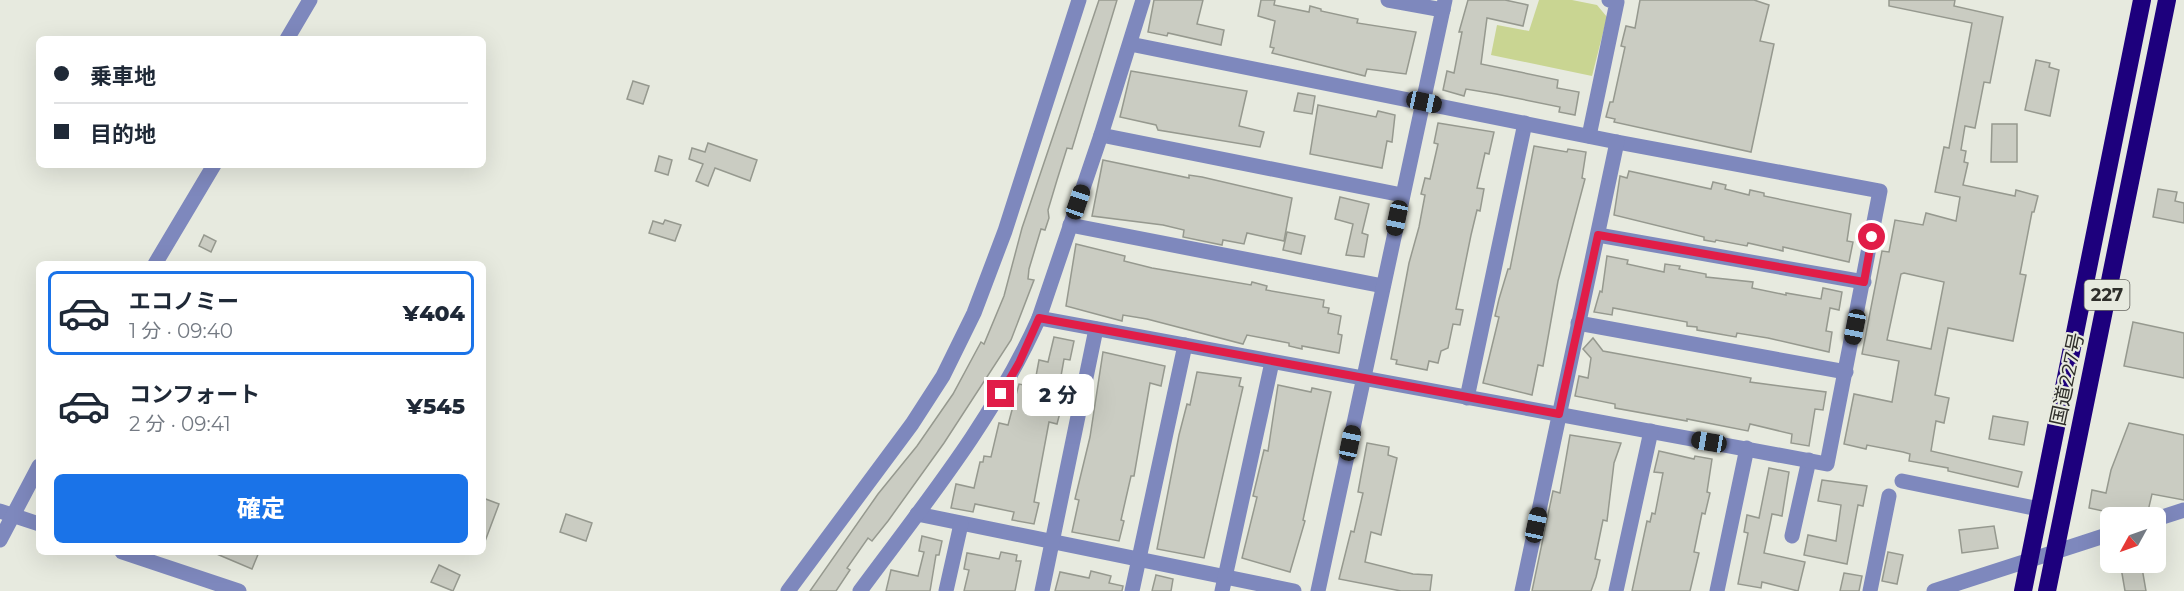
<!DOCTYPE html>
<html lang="ja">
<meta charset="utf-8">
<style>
body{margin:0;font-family:Montserrat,"Noto Sans JP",sans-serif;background:#f6f6f7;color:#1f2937;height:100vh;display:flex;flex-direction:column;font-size:22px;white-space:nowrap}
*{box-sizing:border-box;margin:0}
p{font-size:20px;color:#747a83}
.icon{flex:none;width:33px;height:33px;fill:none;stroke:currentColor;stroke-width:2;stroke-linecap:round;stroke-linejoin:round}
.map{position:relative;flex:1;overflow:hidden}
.panel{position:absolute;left:36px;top:261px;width:450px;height:294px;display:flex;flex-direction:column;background:#fff;border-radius:9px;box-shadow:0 6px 24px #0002}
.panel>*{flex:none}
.guide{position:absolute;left:36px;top:36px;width:450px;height:132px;border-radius:9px;box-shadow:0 6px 24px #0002;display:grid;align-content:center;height:132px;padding:0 18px;background:#fff}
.needle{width:39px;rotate:230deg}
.tools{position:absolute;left:2100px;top:507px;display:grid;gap:12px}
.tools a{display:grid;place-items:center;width:66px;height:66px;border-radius:9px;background:#fff;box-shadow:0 6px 24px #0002;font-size:30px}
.end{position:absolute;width:27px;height:27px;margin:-14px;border:8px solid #e11d48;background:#fff;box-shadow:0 0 0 3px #fff}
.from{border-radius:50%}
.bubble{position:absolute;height:42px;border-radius:9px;background:#fff;box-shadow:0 6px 24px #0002;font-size:20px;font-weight:800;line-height:42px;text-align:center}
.car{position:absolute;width:18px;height:36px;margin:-18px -9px;border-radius:8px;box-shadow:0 0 4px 2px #0007;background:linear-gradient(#222 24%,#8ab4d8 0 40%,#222 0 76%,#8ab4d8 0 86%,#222 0)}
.guide b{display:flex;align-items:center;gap:21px;height:57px;font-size:22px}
.guide b+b{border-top:2px solid #e0e1e3}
.guide i{width:15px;height:15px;background:#1f2937}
ul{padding:10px 0 0;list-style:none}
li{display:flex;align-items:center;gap:18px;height:84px;margin:0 12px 9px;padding:0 6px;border:3px solid transparent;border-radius:9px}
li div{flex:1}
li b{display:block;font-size:22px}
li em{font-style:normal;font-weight:800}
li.current{border-color:#1a73e8}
li>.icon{width:54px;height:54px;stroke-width:1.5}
.cta{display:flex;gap:12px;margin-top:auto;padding:12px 18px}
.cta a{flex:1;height:69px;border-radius:9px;background:#1a73e8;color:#fff;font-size:24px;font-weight:800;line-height:69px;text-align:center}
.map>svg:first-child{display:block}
</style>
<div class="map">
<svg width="2184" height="591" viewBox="0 0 2184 591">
<rect width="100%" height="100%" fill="#e7eadf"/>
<path fill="#c9d592" d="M 1539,0 L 1572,0 L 1597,5 L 1607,17 L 1592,76 L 1491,55 L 1497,25 L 1529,31 Z"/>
<g fill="#caccc2" stroke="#96998f" stroke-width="1.5" fill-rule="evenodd">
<path d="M 1099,0 L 1117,0 L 1072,149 L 1067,148 L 1057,180 L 1048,210 L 1049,218 L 1045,230 L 1041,229 L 1029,269 L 1028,279 L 1034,280 L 1011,340 L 944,443 L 888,521 L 872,541 L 868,538 L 847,568 L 850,570 L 836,591 L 810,591 L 878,494 L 917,446 L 953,394 L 981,342 L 984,344 L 1004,296 L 1022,228 Z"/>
<path d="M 1154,0 L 1203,0 L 1197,24 L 1224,30 L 1221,45 L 1168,33 L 1167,36 L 1148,32 Z"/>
<path d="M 1261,0 L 1275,0 L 1274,5 L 1309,12 L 1310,6 L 1321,9 L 1321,11 L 1358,19 L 1357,23 L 1416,32 L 1406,74 L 1367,69 L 1365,76 L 1272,53 L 1274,48 L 1270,47 L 1275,21 L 1258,16 Z"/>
<path d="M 1468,0 L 1505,0 L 1528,5 L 1523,26 L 1487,18 L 1481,64 L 1558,80 L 1557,88 L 1579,92 L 1575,115 L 1559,112 L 1560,107 L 1496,94 L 1466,89 L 1464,96 L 1443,90 L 1447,71 L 1454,73 L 1462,32 L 1459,32 Z"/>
<path d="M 1640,0 L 1754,0 L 1769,5 L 1760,41 L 1774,44 L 1751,152 L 1614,122 L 1615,119 L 1606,117 L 1610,102 L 1613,102 L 1625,47 L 1621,46 L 1626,26 L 1635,28 Z"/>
<path d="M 1889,0 L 1955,0 L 1954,6 L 2003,17 L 1990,83 L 1984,82 L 1975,128 L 1965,126 L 1961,150 L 1966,151 L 1964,162 L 1968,163 L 1963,185 L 2015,196 L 2016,190 L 2038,196 L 2034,212 L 2032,212 L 2020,274 L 2026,275 L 2013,341 L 1948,328 L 1935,395 L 1949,398 L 1944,423 L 1936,421 L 1931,451 L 2022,472 L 2018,487 L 1948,471 L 1948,468 L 1909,461 L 1910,454 L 1903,452 L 1867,445 L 1866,449 L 1844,444 L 1854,394 L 1892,402 L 1899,361 L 1862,354 L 1882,251 L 1889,252 L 1895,220 L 1923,225 L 1926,213 L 1956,221 L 1960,197 L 1935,192 L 1944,147 L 1949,148 L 1972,23 L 1889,6 ZM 1904,273 L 1944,282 L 1931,349 L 1887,340 L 1901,274 Z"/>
<path d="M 2036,60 L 2050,63 L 2049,67 L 2059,70 L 2050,116 L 2025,110 Z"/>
<path d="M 1131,71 L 1247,91 L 1239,126 L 1264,132 L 1260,147 L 1158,130 L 1156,125 L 1120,117 Z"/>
<path d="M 633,81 L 649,86 L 643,104 L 627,99 Z"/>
<path d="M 1298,93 L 1315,96 L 1312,114 L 1294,111 Z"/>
<path d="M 1318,105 L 1376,117 L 1378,111 L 1395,115 L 1392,142 L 1387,141 L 1382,168 L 1310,154 Z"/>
<path d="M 1438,123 L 1494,132 L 1489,154 L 1485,153 L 1477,188 L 1484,189 L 1480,211 L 1477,210 L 1471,235 L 1456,309 L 1463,310 L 1460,325 L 1453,324 L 1448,348 L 1441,351 L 1438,363 L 1429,361 L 1427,370 L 1396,364 L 1397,360 L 1391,359 L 1409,263 L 1419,227 L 1425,195 L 1421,194 L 1425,178 L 1430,179 L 1438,144 L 1434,143 Z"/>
<path d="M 1992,124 L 2017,124 L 2017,162 L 1991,162 Z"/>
<path d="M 708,143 L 757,160 L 750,181 L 715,168 L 708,186 L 696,181 L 703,164 L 689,159 L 692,148 L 705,152 Z"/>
<path d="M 1534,146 L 1567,152 L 1568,149 L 1586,152 L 1582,178 L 1585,179 L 1558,281 L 1543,366 L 1538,365 L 1532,395 L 1483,383 L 1499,317 L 1495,316 L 1499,299 L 1508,269 L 1510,269 Z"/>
<path d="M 659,156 L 672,160 L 668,175 L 655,171 Z"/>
<path d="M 1103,160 L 1189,178 L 1189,175 L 1202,177 L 1292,198 L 1284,241 L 1247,233 L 1244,244 L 1223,240 L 1222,245 L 1183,237 L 1184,230 L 1163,225 L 1092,216 Z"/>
<path d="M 1629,171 L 1711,189 L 1713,182 L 1726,185 L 1725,189 L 1749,195 L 1750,190 L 1764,193 L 1764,196 L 1851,214 L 1847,241 L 1853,242 L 1849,262 L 1783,247 L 1783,251 L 1748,243 L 1747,246 L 1716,240 L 1715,242 L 1704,240 L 1704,237 L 1614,215 L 1620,176 L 1627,178 Z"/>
<path d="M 2158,189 L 2177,192 L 2175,201 L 2184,203 L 2184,223 L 2153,217 Z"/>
<path d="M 1340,197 L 1369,204 L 1362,233 L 1368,235 L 1364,257 L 1346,255 L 1353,224 L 1335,219 Z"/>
<path d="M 665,220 L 681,225 L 675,241 L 649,233 L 653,221 L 663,224 Z"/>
<path d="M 1287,232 L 1305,236 L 1301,254 L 1283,250 Z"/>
<path d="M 204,235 L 216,241 L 211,252 L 199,246 Z"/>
<path d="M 1076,244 L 1125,256 L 1124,261 L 1152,268 L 1251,285 L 1252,282 L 1267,286 L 1266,290 L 1324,300 L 1323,307 L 1329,308 L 1328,313 L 1341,316 L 1338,334 L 1342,335 L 1339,353 L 1302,346 L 1302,349 L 1289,346 L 1289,343 L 1247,335 L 1243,344 L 1147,319 L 1123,315 L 1122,321 L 1066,306 Z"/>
<path d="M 1607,256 L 1628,260 L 1627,264 L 1664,272 L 1665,264 L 1680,266 L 1679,269 L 1706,274 L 1706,277 L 1753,282 L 1752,288 L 1786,295 L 1786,293 L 1821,299 L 1823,288 L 1842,292 L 1839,310 L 1830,308 L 1826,331 L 1832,332 L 1829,352 L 1768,338 L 1737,333 L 1736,337 L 1697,330 L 1697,327 L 1687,326 L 1687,322 L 1613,308 L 1612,315 L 1594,312 L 1600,291 L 1602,292 Z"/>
<path d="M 2133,322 L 2184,333 L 2184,378 L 2124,366 Z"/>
<path d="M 1054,337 L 1074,341 L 1070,360 L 1064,359 L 1056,404 L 1062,405 L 1057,424 L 1049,422 L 1034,502 L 1039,503 L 1034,524 L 1012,520 L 1014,512 L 975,504 L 973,512 L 951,508 L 956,484 L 974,488 L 980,462 L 983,462 L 984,456 L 991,457 L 999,423 L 1008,425 L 1019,384 L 1034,387 L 1039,360 L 1048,362 Z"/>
<path d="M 1593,338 L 1603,351 L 1751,378 L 1750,382 L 1826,392 L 1823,410 L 1815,409 L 1809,446 L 1791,443 L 1792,434 L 1750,424 L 1748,431 L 1687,419 L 1687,421 L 1615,408 L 1615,404 L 1575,396 L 1579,376 L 1588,378 L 1591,358 L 1583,349 Z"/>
<path d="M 1103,352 L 1165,366 L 1161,386 L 1150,383 L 1134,476 L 1131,476 L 1121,520 L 1124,521 L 1119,541 L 1072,532 L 1079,500 L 1075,499 L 1090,437 Z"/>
<path d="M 1197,372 L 1241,378 L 1239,386 L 1243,387 L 1204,558 L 1157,549 L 1179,435 L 1187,404 L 1190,405 Z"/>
<path d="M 1278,385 L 1311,392 L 1312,388 L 1331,392 L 1303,520 L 1305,521 L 1290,572 L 1242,558 L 1257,497 L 1253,496 L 1264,450 L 1268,451 Z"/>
<path d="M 1993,416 L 2028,422 L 2024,445 L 1989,439 Z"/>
<path d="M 2129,423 L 2184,435 L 2184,500 L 2152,494 L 2148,511 L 2133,508 L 2131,517 L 2089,508 L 2092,490 L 2106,493 L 2111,470 Z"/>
<path d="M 1570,435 L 1621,443 L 1614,463 L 1607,521 L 1603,520 L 1595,559 L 1600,560 L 1596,577 L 1591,591 L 1532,591 L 1553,491 L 1560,493 Z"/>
<path d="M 1367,443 L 1389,447 L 1388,455 L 1397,458 L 1381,535 L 1371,532 L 1365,562 L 1413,574 L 1432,575 L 1430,591 L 1401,591 L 1339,579 L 1351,531 L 1354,532 L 1363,493 L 1358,492 Z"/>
<path d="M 1659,451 L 1694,459 L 1695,456 L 1712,459 L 1707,492 L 1710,493 L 1705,514 L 1702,513 L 1694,552 L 1699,553 L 1690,591 L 1632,591 L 1647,521 L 1650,522 L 1652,513 L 1655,514 L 1663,473 L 1654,472 Z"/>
<path d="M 1769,468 L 1789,472 L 1782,516 L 1772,514 L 1764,553 L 1805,562 L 1798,591 L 1762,582 L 1761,588 L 1738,584 L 1748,533 L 1744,532 L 1747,515 L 1759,518 Z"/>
<path d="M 1822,480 L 1867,486 L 1863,506 L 1858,505 L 1847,564 L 1804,555 L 1808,535 L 1836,541 L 1841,505 L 1818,501 Z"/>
<path d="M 483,498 L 499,504 L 484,544 L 483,544 Z"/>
<path d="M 566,514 L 592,523 L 586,541 L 560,532 Z"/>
<path d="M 1994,526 L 1998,548 L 1962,553 L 1959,530 Z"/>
<path d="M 922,536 L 942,541 L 939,555 L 936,555 L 930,591 L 886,591 L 891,570 L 918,576 L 924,552 L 919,551 Z"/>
<path d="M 212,552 L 259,552 L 252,569 Z"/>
<path d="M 1001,552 L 1017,555 L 1016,561 L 1021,561 L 1015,591 L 964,591 L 969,570 L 964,569 L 967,553 L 999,559 Z"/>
<path d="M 1888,552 L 1903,555 L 1897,584 L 1882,581 Z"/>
<path d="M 2120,562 L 2141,562 L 2146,591 L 2125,591 Z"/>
<path d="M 439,565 L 460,575 L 453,591 L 431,582 Z"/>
<path d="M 1091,571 L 1111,576 L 1109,583 L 1123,586 L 1122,591 L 1055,591 L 1060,572 L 1089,578 Z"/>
<path d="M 1844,573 L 1862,576 L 1859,591 L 1840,591 Z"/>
<path d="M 1156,575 L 1173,579 L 1171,591 L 1152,591 Z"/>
</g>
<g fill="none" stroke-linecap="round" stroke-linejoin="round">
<g stroke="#7e88bd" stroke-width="15">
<path d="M 1388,0 L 1443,10"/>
<path d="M 287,39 L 310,0"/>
<path d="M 1101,135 L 1402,195"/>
<path d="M 1589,136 L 1617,2 L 1609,0"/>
<path d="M 1070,225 L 1383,286"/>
<path d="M 1598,235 L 1864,282"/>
<path d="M 155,264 L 214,165"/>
<path d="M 1039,318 L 1101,135 L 1143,0"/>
<path d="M 1578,323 L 1846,372"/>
<path d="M 1467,398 L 1525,123"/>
<path d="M 1902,481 L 2039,509"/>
<path d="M 0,511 L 39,524"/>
<path d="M 917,514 L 1294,591"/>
<path d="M 2156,519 L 2184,510"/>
<path d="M 1792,536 L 1809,460"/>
<path d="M 0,540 L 39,466"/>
<path d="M 122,552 L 239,591"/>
<path d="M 788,591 L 912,424 L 943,376 L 974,313 L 1005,231 L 1079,0"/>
<path d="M 860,591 C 925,503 994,419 1039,318 L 1827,464 L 1880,191 L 1617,142 L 1130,44"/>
<path d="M 946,591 L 961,524"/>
<path d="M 1042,591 L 1096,329"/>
<path d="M 1132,591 L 1185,345"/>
<path d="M 1222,591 L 1272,362"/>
<path d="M 1318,591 L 1445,0"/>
<path d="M 1522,591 L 1617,142"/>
<path d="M 1616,591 L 1651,431"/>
<path d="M 1717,591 L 1747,448"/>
<path d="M 1870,591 L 1889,496"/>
<path d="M 1934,591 L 2110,534"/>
</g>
<g stroke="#1d007d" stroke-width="18">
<path d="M 2023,591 L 2142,0"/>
<path d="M 2047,591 L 2167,0"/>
</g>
</g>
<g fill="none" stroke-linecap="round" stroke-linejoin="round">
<path stroke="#e11d48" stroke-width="8" d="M 1001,394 L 1019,363 L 1039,318 L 1559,414 L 1598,235 L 1864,282 L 1872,237"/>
</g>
<g text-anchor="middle" stroke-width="4.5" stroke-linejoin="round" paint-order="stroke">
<rect fill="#e7eadf" stroke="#666660" stroke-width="1.5" x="2084.5" y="280" width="45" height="30" rx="4.5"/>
<g font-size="18" font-weight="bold" fill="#2e2e2a">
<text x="2107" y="301">227</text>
</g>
<g font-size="20" fill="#2e2e2a" stroke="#e7eadf">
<text transform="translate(2067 379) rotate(-78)" y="7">国道227号</text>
</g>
</g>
</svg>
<div class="tools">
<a><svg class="needle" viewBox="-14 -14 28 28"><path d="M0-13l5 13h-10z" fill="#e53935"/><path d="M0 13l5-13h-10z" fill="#747a83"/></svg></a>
</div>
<i class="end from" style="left:1872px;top:237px"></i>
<i class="end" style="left:1001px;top:394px"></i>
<div class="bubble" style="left:1022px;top:374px;width:72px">2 分</div>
<i class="car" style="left:1424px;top:102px;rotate:102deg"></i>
<i class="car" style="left:1078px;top:202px;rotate:19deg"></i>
<i class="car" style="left:1397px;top:218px;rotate:192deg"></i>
<i class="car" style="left:1855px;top:327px;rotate:191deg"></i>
<i class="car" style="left:1709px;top:442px;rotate:280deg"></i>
<i class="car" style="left:1350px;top:443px;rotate:12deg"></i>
<i class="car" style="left:1536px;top:525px;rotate:12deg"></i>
<div class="guide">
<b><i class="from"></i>乗車地</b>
<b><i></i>目的地</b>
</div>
<section class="panel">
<ul>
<li class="current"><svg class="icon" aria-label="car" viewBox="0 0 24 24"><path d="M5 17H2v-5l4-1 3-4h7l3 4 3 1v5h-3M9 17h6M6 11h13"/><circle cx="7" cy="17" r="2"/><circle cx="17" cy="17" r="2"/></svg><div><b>エコノミー</b><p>1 分 · 09:40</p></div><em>¥404</em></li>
<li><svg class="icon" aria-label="car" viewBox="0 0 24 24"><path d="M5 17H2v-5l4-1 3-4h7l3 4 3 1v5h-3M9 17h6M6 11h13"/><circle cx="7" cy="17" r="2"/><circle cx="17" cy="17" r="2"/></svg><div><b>コンフォート</b><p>2 分 · 09:41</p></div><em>¥545</em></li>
</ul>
<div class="cta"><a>確定</a></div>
</section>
</div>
